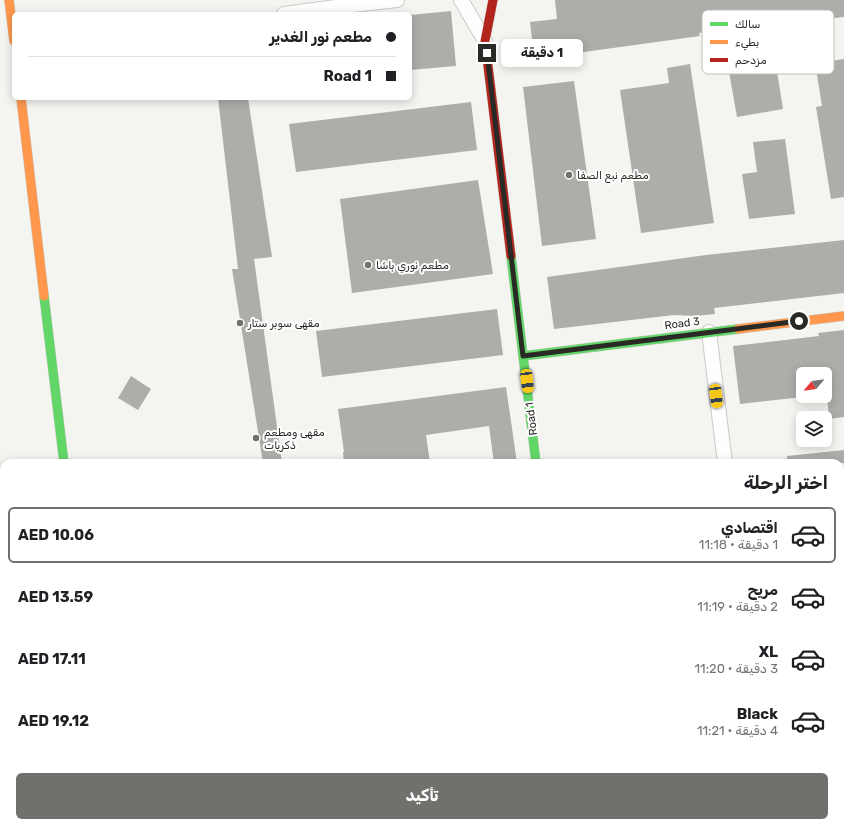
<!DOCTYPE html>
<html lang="ar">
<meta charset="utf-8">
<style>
body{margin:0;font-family:Rubik,"Noto Sans Arabic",sans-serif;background:#f2f2f2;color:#202124;direction:rtl;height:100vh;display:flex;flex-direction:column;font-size:15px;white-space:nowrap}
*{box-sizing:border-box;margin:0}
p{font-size:13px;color:#757577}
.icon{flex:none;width:22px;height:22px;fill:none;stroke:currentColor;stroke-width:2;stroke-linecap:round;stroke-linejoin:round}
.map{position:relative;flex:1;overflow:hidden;direction:ltr}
.panel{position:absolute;left:0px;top:459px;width:844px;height:368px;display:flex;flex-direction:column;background:#fff;border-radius:12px 12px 0 0;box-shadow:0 2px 10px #0003;direction:rtl}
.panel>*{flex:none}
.banner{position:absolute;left:12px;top:12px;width:400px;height:88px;border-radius:6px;box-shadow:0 2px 10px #0003;direction:rtl;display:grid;align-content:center;height:88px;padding:0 16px;background:#fff}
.needle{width:26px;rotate:241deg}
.buttons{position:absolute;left:796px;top:367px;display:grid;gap:8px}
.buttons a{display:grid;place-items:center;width:36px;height:36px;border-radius:6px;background:#fff;box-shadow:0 2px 10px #0003;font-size:20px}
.end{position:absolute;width:18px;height:18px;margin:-9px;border:5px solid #292926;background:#fff;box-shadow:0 0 0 2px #fff}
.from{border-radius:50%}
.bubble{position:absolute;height:28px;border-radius:6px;background:#fff;box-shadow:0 2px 10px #0003;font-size:13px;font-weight:700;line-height:28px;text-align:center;direction:rtl}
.car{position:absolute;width:12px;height:24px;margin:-12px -6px;border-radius:5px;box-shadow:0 0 3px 1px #0007;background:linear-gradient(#f5c518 24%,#345 0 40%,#f5c518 0 76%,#345 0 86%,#f5c518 0)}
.banner b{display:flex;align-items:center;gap:14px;height:38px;font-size:15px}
.banner b+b{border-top:1px solid #e0e0e0}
.banner i{width:10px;height:10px;background:#202124}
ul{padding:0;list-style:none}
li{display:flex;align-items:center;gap:12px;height:56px;margin:0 8px 6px;padding:0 8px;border:2px solid transparent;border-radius:6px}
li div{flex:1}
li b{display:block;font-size:15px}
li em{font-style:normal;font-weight:700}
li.on{border-color:#70706d}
li>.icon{width:36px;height:36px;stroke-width:1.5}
h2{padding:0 16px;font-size:18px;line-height:48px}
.cta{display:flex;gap:8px;margin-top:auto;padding:8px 16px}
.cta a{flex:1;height:46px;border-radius:6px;background:#70706d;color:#fff;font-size:16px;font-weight:700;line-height:46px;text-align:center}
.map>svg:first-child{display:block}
</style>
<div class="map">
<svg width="844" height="827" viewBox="0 0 844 827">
<rect width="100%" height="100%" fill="#f4f5f0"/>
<g fill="#adaeaa">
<path d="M 555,0 L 844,0 L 844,17 L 699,33 L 700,36 L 562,55 L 561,49 L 525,53 L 521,61 L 510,55 L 518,39 L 533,47 L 530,22 L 557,19 Z"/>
<path d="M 451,11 L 456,66 L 410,70 L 410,15 Z"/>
<path d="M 844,59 L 844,197 L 831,199 L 816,107 L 822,106 L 815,63 Z"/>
<path d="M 690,64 L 714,223 L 641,233 L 620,90 L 669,83 L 667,68 Z"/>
<path d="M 776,65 L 783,109 L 737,117 L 729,72 Z"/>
<path d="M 574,81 L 596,239 L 542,246 L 523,87 Z"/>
<path d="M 218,98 L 248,98 L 272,257 L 254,259 L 282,463 L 263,463 L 232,269 L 238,269 Z"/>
<path d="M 471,102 L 477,150 L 296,172 L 289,124 Z"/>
<path d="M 785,139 L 795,214 L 749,219 L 742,174 L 757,172 L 753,142 Z"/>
<path d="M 478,180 L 493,274 L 352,293 L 340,199 Z"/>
<path d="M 844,240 L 844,293 L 714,308 L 715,314 L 695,316 L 674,315 L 554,329 L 547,277 L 706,255 Z"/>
<path d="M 497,309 L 503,355 L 322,377 L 316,331 Z"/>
<path d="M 844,330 L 844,417 L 829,419 L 825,374 L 803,374 L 803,397 L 740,404 L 733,346 L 819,336 L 818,333 Z"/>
<path d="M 131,376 L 151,389 L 138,410 L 118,398 Z"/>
<path d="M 506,387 L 517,463 L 494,463 L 489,426 L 426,435 L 430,463 L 344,463 L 343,452 L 344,452 L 338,409 Z"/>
<path d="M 844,450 L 844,463 L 787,463 L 787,456 Z"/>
</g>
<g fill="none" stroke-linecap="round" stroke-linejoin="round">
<g stroke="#cacbc7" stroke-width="16">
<g id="street">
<path d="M 461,0 L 485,41"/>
<path d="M 284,14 L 343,6 L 397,0"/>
<path d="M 709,332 L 725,463"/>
<path d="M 584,823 L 584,827"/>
<path d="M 720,827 L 733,823"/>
</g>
</g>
<g stroke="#cacbc7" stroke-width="10">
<g id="fast">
<path d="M 511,256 L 536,463"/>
<path d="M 44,296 L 64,463"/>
<path d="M 523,356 L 738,329"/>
</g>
</g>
<g stroke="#cacbc7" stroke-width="10">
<g id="slow">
<path d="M 9,0 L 14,41"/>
<path d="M 21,98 L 44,296"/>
<path d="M 738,329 L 844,316"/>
<path d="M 108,827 L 109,823"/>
</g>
</g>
<g stroke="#cacbc7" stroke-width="10">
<path id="jam" d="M 493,0 L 485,41 L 511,256"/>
</g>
<use href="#street" stroke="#fdfefd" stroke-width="14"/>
<use href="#fast" stroke="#63d668" stroke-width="9"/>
<use href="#slow" stroke="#ff974d" stroke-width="9"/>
<use href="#jam" stroke="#b3261e" stroke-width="9"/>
</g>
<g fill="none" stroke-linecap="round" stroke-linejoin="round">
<path stroke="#292926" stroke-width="5" d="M 487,53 L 523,356 L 799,321"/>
</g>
<g fill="#70706d" stroke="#fff" stroke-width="1.5">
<circle cx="569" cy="175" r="4"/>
<circle cx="368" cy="265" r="4"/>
<circle cx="240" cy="323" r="4"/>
<circle cx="256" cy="438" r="4"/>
</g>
<g text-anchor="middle" stroke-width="4" stroke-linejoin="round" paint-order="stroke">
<g font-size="11" fill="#292926" stroke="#fff" text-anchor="start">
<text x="577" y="179">مطعم نبع الصفا</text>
<text x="376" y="269">مطعم نوري باشا</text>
<text x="248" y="327">مقهى سوبر ستار</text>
<text x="264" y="436">مقهى ومطعم<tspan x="264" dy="13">ذكريات</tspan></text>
</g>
<g font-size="11" fill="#292926" stroke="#fff">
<text transform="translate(682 323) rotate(-7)" y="4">Road 3</text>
<text transform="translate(531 419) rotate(-97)" y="4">Road 1</text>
</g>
</g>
<rect x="702" y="10" width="132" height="64" rx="6" fill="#fff" stroke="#bfbfbe" stroke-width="1"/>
<rect x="710" y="22" width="18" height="4" fill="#63d668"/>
<rect x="710" y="40" width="18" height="4" fill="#ff974d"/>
<rect x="710" y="58" width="18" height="4" fill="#b3261e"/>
<g font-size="11" fill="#292926">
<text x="735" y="28">سالك</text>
<text x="735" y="46">بطيء</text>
<text x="735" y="64">مزدحم</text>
</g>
</svg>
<div class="buttons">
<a><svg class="needle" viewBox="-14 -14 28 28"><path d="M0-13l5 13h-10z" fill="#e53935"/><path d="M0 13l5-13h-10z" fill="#757577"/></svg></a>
<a><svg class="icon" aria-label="layers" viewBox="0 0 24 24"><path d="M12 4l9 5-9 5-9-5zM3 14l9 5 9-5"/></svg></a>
</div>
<i class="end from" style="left:799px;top:321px"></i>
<i class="end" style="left:487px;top:53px"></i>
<div class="bubble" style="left:501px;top:39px;width:82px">1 دقيقة</div>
<i class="car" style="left:527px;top:381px;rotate:173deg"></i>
<i class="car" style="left:716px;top:396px;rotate:173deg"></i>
<div class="banner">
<b><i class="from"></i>مطعم نور الغدير</b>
<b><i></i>Road 1</b>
</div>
<section class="panel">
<h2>اختر الرحلة</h2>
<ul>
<li class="on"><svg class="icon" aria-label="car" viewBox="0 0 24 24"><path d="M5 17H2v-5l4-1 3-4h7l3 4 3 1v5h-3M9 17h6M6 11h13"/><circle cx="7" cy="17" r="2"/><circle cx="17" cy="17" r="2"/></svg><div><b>اقتصادي</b><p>1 دقيقة · 11:18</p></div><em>AED 10.06</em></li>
<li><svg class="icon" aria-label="car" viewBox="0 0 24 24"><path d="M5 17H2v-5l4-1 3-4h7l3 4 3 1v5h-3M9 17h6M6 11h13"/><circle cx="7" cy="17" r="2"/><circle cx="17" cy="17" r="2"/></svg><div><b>مريح</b><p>2 دقيقة · 11:19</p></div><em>AED 13.59</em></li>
<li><svg class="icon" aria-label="car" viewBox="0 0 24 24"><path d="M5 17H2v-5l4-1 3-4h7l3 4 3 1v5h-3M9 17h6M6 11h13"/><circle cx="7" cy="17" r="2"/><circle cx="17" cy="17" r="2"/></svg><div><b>XL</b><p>3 دقيقة · 11:20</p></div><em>AED 17.11</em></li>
<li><svg class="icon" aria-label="car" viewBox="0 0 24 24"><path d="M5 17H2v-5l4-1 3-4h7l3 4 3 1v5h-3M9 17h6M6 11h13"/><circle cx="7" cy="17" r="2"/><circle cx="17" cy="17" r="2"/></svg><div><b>Black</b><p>4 دقيقة · 11:21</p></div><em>AED 19.12</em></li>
</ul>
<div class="cta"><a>تأكيد</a></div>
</section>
</div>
